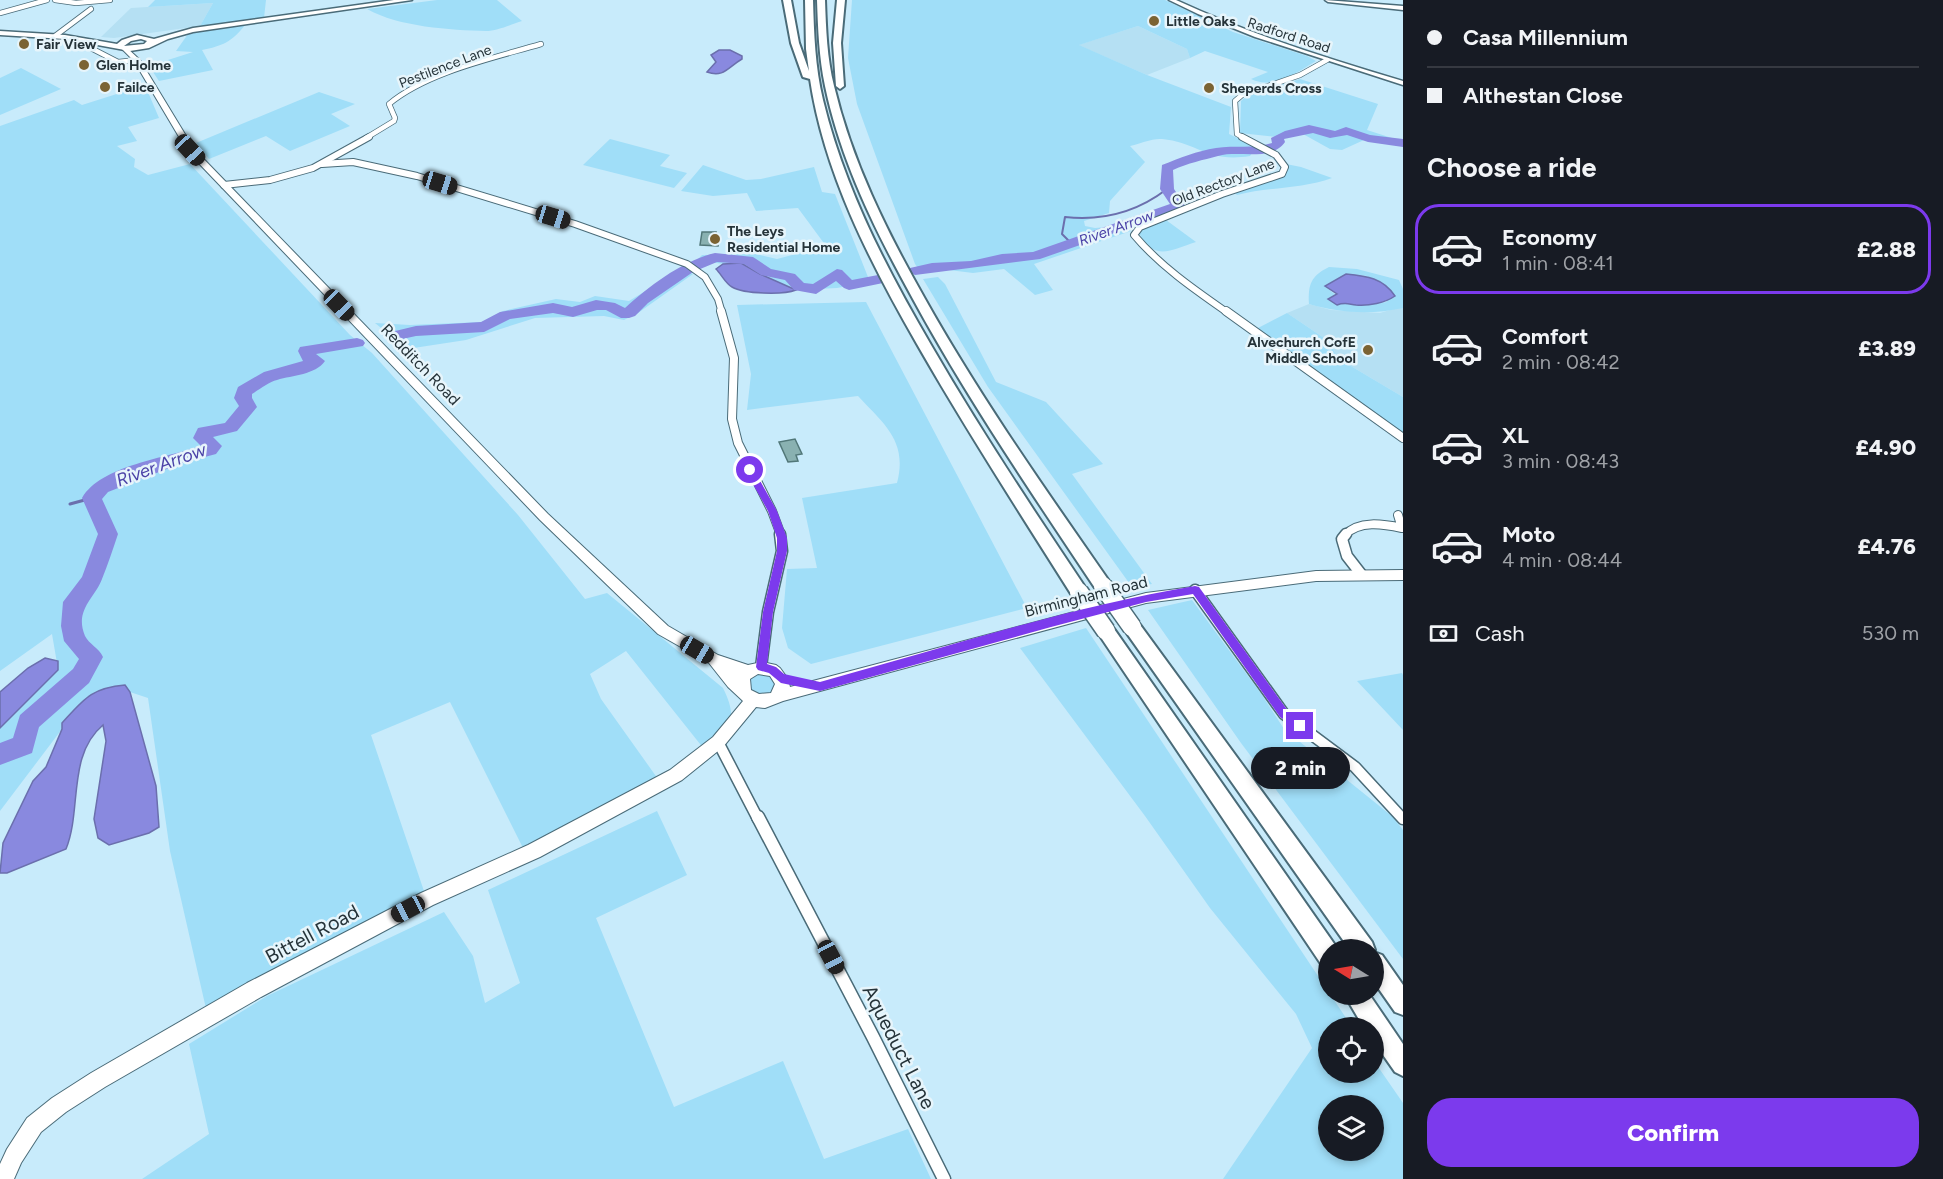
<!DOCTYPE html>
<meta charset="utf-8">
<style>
body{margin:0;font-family:Figtree,sans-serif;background:#242831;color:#f1f3f6;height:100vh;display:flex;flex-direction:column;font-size:22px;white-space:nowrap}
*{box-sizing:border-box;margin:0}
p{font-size:20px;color:#9ea1a6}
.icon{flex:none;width:33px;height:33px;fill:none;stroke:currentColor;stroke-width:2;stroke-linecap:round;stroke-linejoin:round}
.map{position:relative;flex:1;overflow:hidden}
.panel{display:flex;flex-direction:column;background:#171b24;width:540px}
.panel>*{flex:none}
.top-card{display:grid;align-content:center;height:132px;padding:0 24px;background:#171b24}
.needle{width:39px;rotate:281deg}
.fabs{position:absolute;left:1318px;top:939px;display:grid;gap:12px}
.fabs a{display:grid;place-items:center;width:66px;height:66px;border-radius:50%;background:#171b24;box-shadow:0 3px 9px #0003;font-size:30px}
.end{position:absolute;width:27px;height:27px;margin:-14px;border:8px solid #7c3aed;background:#fff;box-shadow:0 0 0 3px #fff}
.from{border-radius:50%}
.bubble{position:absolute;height:42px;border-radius:21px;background:#171b24;box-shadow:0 3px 9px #0003;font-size:20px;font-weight:800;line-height:42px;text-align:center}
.car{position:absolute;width:18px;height:36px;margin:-18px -9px;border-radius:8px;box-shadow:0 0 4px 2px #0007;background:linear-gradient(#222 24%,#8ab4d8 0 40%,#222 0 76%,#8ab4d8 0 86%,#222 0)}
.top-card b{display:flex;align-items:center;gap:21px;height:57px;font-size:22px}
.top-card b+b{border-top:2px solid #363941}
.top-card i{width:15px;height:15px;background:#f1f3f6}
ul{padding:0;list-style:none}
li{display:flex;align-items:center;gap:18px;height:90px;margin:0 12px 9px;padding:0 12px;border:3px solid transparent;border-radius:24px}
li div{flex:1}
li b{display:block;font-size:22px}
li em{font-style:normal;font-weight:800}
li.active{border-color:#7c3aed}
li>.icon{width:54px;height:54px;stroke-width:1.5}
h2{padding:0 24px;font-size:27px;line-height:72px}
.pay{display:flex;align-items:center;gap:15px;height:66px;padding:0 24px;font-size:22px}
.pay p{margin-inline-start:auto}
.button{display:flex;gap:12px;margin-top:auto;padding:12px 24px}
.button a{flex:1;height:69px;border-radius:24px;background:#7c3aed;color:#fff;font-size:24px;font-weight:800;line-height:69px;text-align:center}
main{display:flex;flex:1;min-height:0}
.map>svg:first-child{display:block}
</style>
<main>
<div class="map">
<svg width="1403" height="1179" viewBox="0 0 1403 1179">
<rect width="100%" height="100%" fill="#c8ebfb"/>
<g fill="#b5e0f3">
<path d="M 213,3 L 200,26 L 114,38 L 101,37 L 131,8 Z"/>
<path d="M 1138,26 L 1187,49 L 1190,58 L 1147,75 L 1078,45 Z"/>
<path d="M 1309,304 L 1331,310 L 1380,313 L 1403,306 L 1403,397 L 1339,359 L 1327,340 L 1287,313 Z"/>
</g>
<g fill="#a0def8" fill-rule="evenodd">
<path d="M 155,0 L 266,0 L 264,18 L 200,26 L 213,3 L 148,7 Z"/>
<path d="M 437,0 L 497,0 L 522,21 C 512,24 497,31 486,31 C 450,30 399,27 367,9 Z"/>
<path d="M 852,0 L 1165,0 L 1233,32 L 1307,56 L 1316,61 C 1298,72 1272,90 1251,79 L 1268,72 L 1205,51 L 1190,58 L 1187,49 L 1138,26 L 1079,45 L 1147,75 L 1231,107 L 1229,134 L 1256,147 L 1250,156 C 1207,163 1197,142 1162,139 C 1153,138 1139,144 1130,146 L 1145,162 L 1110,201 L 1109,213 L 1084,221 L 1085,226 L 1095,228 L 1131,225 L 1131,231 L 1034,264 L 1053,290 L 1035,295 L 1004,269 L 973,273 L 941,269 L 921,272 L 915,264 L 857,104 L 848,58 Z"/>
<path d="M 245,25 C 232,42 222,46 202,50 L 213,70 L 159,81 L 149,66 L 193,52 L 176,51 L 188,34 Z"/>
<path d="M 21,68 L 61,89 L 0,115 L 0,78 Z"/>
<path d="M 1300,79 L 1378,104 L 1367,130 L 1398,140 L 1379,142 L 1364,140 L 1342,150 L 1330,149 L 1303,134 L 1276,137 L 1240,133 L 1241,101 L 1247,96 Z"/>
<path d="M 145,85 L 159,118 L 128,127 L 137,141 L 117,146 L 135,159 L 134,167 L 148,175 L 190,164 L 350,335 L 372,353 L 518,515 L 585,599 L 607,593 L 723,688 C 740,723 728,724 704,749 L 626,651 L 590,674 L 601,699 L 658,779 L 524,850 L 450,702 L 371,735 L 426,897 L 207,1013 L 170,851 L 148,698 L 130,692 L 125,685 L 103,689 L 62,729 L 0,811 L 0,728 L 58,669 L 52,634 L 0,671 L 0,126 L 74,100 L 82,105 Z"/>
<path d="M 319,92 L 355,104 L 331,114 L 350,126 L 290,151 L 266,136 L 209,159 L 196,143 Z"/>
<path d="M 610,139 L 670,155 L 660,166 L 687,173 L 674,188 L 583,165 Z"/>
<path d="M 1286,164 L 1301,167 L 1332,178 C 1302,189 1268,187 1237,195 L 1233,191 L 1280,177 L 1287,171 Z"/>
<path d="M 703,165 L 746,180 L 761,179 L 814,167 L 822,192 L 835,194 L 870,282 L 837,288 L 796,290 L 743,267 L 697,260 L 702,255 L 756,254 L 777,259 L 826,246 L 798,208 L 756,211 L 747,193 L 713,196 L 681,191 Z"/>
<path d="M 1166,220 L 1196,242 C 1171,250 1154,262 1139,233 L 1143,229 Z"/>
<path d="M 1329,267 L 1357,269 L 1399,280 L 1403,289 L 1403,308 C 1371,315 1340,313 1309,304 C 1308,284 1311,276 1329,267 ZM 1347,274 L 1367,276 L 1387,302 L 1357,305 L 1344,302 L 1326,287 Z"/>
<path d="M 682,269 L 693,274 L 638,313 L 624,320 L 604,316 L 535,318 L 466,340 L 407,349 L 375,323 L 410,325 L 482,322 L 503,311 L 556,299 L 580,302 L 595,296 L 629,301 Z"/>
<path d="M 938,277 L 945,284 L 996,382 L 1046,402 L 1103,464 L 1072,474 L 1152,584 L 1132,587 L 988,387 L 923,279 Z"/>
<path d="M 866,302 L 1027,608 L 811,664 L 788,648 L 782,628 L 787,569 L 817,568 L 802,498 L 897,483 C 908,441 884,424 858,396 L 747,410 L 751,374 L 737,305 Z"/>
<path d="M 1287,313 L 1327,340 L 1339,359 L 1403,397 L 1403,433 L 1258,328 Z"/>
<path d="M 1192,600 L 1262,695 L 1284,729 L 1393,817 L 1403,830 L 1403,959 L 1241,743 L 1148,610 Z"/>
<path d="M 1086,628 L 1352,1027 L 1329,1028 L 1329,1072 L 1374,1072 L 1374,1061 L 1403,1103 L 1403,1179 L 1223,1179 L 1312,1048 L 1296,1014 L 1210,908 L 1145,816 L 1020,648 ZM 1329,1106 L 1374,1106 L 1374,1150 L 1329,1150 Z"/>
<path d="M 755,671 L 775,676 L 776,693 L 751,695 L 747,677 Z"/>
<path d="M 1402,673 L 1403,675 L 1403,730 L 1357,681 Z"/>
<path d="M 657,811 L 687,875 L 596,918 L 674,1107 L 783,1061 L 824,1159 L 908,1129 L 931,1179 L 142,1179 L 209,1134 L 189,1044 L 267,996 L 444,912 L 473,956 L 485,1003 L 520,983 L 488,890 Z"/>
</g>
<g fill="#8989df" stroke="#6b6fad" stroke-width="1.5">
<path d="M 719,50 L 730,50 L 742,56 L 742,59 C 728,67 724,78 707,72 L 716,62 L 711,55 Z"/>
<path d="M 741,263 L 760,274 L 796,290 C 783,295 744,294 732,287 C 726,284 721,274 716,269 L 723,264 Z"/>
<path d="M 1346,274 C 1367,276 1383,278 1395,296 C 1385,303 1369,306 1356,305 C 1348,304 1345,302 1337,305 L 1328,299 L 1337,294 L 1325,286 Z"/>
<path d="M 45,658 L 58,661 L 58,670 L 0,728 L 0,692 L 28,668 Z"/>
<path d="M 125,685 L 130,692 L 156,786 L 159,827 L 149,833 L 109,845 L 98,838 L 94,819 L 106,741 L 103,725 C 67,755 82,810 66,849 L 7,873 L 0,873 L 3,843 L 33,781 L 46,767 L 62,729 L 62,723 C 84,699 91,688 125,685 Z"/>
</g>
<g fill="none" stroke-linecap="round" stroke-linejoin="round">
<path stroke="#6b6fad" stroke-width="2" d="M 1070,242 L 1062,234 L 1065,217 C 1102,221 1137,212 1167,189"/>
<path stroke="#6b6fad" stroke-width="3" d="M 70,504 L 92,498"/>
<g fill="#8989df" fill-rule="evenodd">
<path d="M 1309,125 L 1335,131 L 1346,127 L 1370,135 L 1403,139 L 1403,147 L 1368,142 L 1347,135 L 1330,138 L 1313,133 L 1284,139 L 1285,142 C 1271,162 1239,150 1218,156 C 1203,160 1188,163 1173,170 L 1174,189 L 1185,206 L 1183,209 L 1040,259 L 915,275 L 908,271 L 910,268 L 932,263 L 971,261 L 1002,254 L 1033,252 L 1170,204 L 1160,189 L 1162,165 C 1180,158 1197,151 1216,148 C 1234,145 1254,149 1272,143 L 1271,138 L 1285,131 Z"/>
<path d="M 715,253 L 753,257 L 771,269 L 795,274 L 804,283 L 813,284 L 837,269 L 842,270 L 852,280 L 878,275 L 886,280 L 883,283 L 849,290 L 844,288 L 836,281 L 816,294 L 794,290 L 785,280 L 761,275 L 744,264 L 717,262 L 693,272 L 648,303 L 635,316 L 629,318 L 621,318 L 606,310 L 597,310 L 573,317 L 553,313 L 510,319 L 484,332 L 416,336 L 393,341 L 385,336 L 387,333 L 416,326 L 481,322 L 500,312 L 553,303 L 572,307 L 596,300 L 615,303 L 625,308 C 649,286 682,261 715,253 Z"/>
<path d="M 357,338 L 363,340 L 365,343 L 363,346 L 316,354 L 325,361 C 315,375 293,375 277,380 C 269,382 260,389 252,394 L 252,398 L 257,407 L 237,431 L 213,437 L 222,446 L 216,454 L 182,463 L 108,492 L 102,499 L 118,534 C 113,549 108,564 102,579 C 95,598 74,610 85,636 C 89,644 99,648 103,657 L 89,683 L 39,727 L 32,753 L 0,765 L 0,743 L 13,738 L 20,715 L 73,669 L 79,659 L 64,641 L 61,626 L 63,602 L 82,577 L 98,534 L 82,498 C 101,465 167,458 201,446 L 193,438 L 198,428 L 225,423 L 239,406 L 234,398 L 238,387 L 264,372 L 303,361 L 298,351 L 300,347 Z"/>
</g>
</g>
<g fill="#89b1b1" stroke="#517778" stroke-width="1.5">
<path d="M 702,232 L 716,232 L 715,236 L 719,236 L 718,246 L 700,245 Z"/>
<path d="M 795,439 L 802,454 L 796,455 L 798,461 L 788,462 L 779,442 Z"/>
</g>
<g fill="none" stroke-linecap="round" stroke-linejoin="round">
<g stroke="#4a6b78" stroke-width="6">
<g id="minor-far4">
<path d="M 55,0 L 76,3 L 110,0"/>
<path d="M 0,13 L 47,0"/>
<path d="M 55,36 L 91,9"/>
<path d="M 85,45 L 118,62 L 137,60"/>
<path d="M 366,138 L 394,121 L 395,118 L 389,104 C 427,72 494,58 541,44"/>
<path d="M 1244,138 L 1237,134 L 1235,101 L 1242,95 L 1300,75 L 1327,60"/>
</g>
</g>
<g stroke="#4a6b78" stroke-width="8">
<g id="minor-far3">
<path d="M 322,164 L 353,162 L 417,176 L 575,224 L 687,264 L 705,277 L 718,299 L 722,313"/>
<path d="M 224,185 L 270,180 L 313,168 L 369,137"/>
<path d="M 1228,313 C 1195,290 1160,266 1134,235 L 1140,227 L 1222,194 L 1282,174 L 1285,167 L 1276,155 L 1242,137"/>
</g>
</g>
<g stroke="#4a6b78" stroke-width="10">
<g id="minor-far2">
<path d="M 721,311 L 734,358 L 732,419 L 738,443 L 772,511 L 781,535"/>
<path d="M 1226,311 L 1403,438"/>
<path d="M 1345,535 C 1359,520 1383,524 1402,528 L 1398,515"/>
</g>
</g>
<g stroke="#4a6b78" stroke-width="13">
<g id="minor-far1">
<path d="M 1346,534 L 1342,539 L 1347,556 L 1361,574"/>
<path d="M 1195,590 L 1284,714 L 1355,767 L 1403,819"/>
<path d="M 761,667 L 768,612 L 782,551 L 780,534"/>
<path d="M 718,742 L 758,819"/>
</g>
</g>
<g stroke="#4a6b78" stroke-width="15">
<path id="minor" d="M 758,817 L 873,1037 L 944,1179"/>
</g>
<g stroke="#4a6b78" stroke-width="3">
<path id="tertiary" d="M 1169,0 L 1176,0 C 1249,34 1326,58 1403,81 L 1403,85 L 1255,37 L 1198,14 Z"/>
</g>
<g stroke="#4a6b78" stroke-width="2">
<path id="secondary" d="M 122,47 L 126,47 L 140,60 L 194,149 L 548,514 L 668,626 L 718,655 L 748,665 L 762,662 L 776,665 L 780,668 L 788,679 L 790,687 L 1146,593 L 1316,571 L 1403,570 L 1403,580 L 1316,581 L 1146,603 L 783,701 L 765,708 L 756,707 L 723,747 L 682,780 L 540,857 L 433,905 L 261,997 L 105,1087 L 66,1112 L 41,1132 L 21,1163 L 14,1179 L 0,1179 L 0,1164 L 7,1149 L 27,1118 L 52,1098 L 91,1073 L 247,983 L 421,893 L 528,845 L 670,770 L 713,737 L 743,701 L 728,687 L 709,663 L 658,634 L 540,520 L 188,152 L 134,61 L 122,49 ZM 758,674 L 770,676 L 775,684 L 771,693 L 759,694 L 751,690 L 750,679 Z"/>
</g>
<g stroke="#4a6b78" stroke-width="3">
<g id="trunk">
<path d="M 394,0 L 412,0 L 193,32 L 168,39 L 149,48 L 130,51 L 65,39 L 0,35 L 0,31 L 65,35 L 117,44 L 122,40 L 137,35 L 154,39 L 193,28 ZM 141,39 L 147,41 L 144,44 L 124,46 L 131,41 Z"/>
<path d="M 1325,0 L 1403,6 L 1403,10 L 1328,2 Z"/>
</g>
</g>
<g stroke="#4a6b78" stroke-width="4">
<g id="motorway">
<path d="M 783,0 L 791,0 L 799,43 L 809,71 L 806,49 L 805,0 L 813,0 C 814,33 815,67 823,100 C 844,187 886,268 931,345 C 979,428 1032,508 1085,587 L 1087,592 L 1085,597 L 1079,598 L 1073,597 C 1020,513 966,430 917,344 C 870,262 824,173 810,79 L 803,77 L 791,43 Z"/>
<path d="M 817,0 L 825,0 C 826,29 827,58 834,86 C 852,162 887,232 925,299 C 980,397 1045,489 1109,581 L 1111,586 L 1109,591 L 1103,592 L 1097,591 C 1033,495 968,400 913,299 C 876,232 841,162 825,86 C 819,57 818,29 817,0 Z"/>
<path d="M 837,0 L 845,0 L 841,43 L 844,86 L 840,89 L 836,86 L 833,43 Z"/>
<path d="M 1132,620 L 1138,622 L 1372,942 L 1375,950 L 1374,952 L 1382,955 L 1403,985 L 1403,1015 L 1395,1012 L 1374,982 L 1374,950 L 1350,950 L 1126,632 L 1123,627 L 1126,622 Z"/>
<path d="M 1106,624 L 1112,626 L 1337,948 L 1329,950 L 1329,967 L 1321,964 L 1100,636 L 1097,631 L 1100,626 Z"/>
<path d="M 1344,994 L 1369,994 L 1403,1044 L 1403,1076 L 1395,1072 L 1374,1042 L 1374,1028 L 1364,1028 Z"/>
</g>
</g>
<use href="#minor-far4" stroke="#fff" stroke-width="4.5"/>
<use href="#minor-far3" stroke="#fff" stroke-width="6"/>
<use href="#minor-far2" stroke="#fff" stroke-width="8"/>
<use href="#minor-far1" stroke="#fff" stroke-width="10"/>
<use href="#minor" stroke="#fff" stroke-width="12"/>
<use href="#tertiary" fill="#fff" fill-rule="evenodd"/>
<use href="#secondary" fill="#fff" fill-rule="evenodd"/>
<use href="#trunk" fill="#fff" fill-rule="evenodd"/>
<use href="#motorway" fill="#fff" fill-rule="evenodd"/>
<g stroke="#4a6b78" stroke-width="21" stroke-linecap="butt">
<g id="motorway-bridge">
<path d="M 1103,586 L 1132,627"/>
<path d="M 1079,592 L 1106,631"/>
</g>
</g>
<use href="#motorway-bridge" stroke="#fff" stroke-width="18"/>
</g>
<path fill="#7c3aed" d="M 747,468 L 754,470 L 777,511 L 787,538 L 787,551 L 773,612 L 767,664 L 776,667 L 784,674 L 820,682 C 944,648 1069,607 1195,586 L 1199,587 L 1288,711 L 1306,726 L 1300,731 L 1280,717 L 1193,594 L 1146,602 L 1051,627 L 820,691 L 781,683 L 769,673 L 758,670 L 756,667 L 763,612 L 777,551 L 777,538 L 768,511 L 745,470 Z"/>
<g fill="#7b6333" stroke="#e7f5fb" stroke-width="2">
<circle cx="1154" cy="21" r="6"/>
<circle cx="24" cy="44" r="6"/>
<circle cx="84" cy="65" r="6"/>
<circle cx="105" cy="87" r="6"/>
<circle cx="1209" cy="88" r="6"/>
<circle cx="715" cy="239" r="6"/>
<circle cx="1368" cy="350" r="6"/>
</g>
<g text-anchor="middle" stroke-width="5" stroke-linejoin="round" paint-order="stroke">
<g font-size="14" font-weight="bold" fill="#253339" stroke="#e7f5fb" text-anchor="start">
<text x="1166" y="26">Little Oaks</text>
<text x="36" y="49">Fair View</text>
<text x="96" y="70">Glen Holme</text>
<text x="117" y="92">Failce</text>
<text x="1221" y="93">Sheperds Cross</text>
<text x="727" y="236">The Leys<tspan x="727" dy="16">Residential Home</tspan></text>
<text x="1356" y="347" text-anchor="end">Alvechurch CofE<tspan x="1356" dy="16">Middle School</tspan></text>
</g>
<g font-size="14" fill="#253339" stroke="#e7f5fb">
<text transform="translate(1289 35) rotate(18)" y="5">Radford Road</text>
<text transform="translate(445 66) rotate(-21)" y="5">Pestilence Lane</text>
<text transform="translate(1223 182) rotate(-21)" y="5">Old Rectory Lane</text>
</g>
<g font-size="15" font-style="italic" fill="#4b42a7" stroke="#e7f5fb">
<text transform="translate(1116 228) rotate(-20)" y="5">River Arrow</text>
</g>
<g font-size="16" fill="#253339" stroke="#e7f5fb">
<text transform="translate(421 364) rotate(46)" y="6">Redditch Road</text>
<text transform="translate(1086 596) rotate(-14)" y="6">Birmingham Road</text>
</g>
<g font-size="18" font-style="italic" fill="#4b42a7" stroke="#e7f5fb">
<text transform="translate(161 465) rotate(-20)" y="6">River Arrow</text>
</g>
<g font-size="20" fill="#253339" stroke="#e7f5fb">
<text transform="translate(312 934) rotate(-28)" y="7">Bittell Road</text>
<text transform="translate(899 1047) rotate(63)" y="7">Aqueduct Lane</text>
</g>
</g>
</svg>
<div class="fabs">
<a><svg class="needle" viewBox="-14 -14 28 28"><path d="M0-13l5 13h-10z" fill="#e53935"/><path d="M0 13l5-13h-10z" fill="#9ea1a6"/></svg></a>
<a><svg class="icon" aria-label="locate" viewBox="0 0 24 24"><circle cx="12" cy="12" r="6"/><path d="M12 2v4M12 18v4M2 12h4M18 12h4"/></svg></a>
<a><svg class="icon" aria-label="layers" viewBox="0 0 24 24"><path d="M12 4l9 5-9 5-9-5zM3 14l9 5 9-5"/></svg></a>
</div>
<i class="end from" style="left:750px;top:470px"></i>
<i class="end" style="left:1300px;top:726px"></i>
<div class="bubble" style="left:1251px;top:747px;width:99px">2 min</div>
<i class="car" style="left:190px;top:150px;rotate:137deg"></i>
<i class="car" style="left:440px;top:183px;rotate:107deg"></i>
<i class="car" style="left:553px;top:217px;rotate:107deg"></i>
<i class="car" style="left:339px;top:305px;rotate:136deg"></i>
<i class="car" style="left:697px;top:650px;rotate:120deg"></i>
<i class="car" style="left:408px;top:909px;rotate:242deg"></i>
<i class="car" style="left:831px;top:957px;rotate:152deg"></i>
</div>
<section class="panel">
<div class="top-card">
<b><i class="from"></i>Casa Millennium</b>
<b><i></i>Althestan Close</b>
</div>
<h2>Choose a ride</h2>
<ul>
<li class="active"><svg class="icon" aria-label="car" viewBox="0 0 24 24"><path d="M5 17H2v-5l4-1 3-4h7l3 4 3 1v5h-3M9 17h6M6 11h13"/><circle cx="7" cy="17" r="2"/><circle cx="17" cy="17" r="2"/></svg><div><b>Economy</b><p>1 min · 08:41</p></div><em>£2.88</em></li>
<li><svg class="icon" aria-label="car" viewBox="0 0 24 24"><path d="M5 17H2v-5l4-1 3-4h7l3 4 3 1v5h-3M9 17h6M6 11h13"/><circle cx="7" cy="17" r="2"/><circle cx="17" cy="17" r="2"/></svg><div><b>Comfort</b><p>2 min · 08:42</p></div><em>£3.89</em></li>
<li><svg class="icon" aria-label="car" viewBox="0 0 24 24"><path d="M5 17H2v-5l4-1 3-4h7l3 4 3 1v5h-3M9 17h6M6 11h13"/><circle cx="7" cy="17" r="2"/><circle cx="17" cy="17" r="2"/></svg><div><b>XL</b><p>3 min · 08:43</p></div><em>£4.90</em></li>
<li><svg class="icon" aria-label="car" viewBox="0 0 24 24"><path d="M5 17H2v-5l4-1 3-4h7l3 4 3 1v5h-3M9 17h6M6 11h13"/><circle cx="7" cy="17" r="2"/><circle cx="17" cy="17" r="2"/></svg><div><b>Moto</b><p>4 min · 08:44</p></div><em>£4.76</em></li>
</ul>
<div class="pay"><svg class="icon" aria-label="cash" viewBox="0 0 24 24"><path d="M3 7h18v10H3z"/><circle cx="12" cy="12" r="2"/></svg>Cash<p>530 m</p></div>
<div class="button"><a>Confirm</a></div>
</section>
</main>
